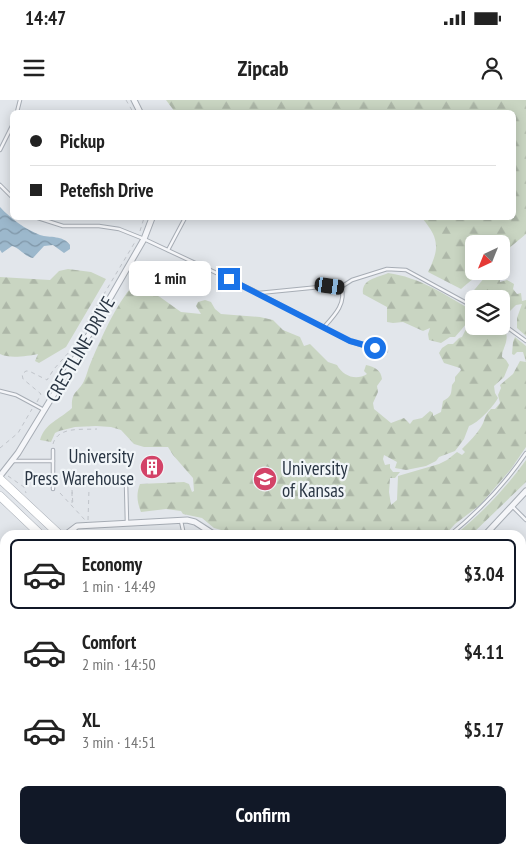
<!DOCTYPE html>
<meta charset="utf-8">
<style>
body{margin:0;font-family:"PT Sans Narrow",sans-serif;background:#f2f2f2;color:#222;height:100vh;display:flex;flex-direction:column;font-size:19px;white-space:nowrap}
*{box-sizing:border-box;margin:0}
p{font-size:16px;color:#767676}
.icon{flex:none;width:28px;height:28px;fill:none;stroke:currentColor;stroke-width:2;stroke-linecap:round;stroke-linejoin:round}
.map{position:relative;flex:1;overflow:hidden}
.drawer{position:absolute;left:0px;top:430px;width:526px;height:324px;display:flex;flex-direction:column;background:#fff;border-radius:15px 15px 0 0;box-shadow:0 2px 12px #0003}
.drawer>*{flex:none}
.banner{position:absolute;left:10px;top:10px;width:506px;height:110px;border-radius:8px;box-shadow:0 2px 12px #0003;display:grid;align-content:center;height:110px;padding:0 20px;background:#fff}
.needle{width:32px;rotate:223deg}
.tools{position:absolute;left:465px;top:135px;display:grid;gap:10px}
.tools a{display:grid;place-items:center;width:45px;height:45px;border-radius:8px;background:#fff;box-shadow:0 2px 12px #0003;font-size:25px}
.end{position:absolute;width:22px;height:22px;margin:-11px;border:6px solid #1a73e8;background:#fff;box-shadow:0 0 0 2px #fff}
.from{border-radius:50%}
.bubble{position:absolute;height:35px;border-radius:8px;background:#fff;box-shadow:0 2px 12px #0003;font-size:16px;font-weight:600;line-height:35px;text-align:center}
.car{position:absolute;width:15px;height:30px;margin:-15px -8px;border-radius:6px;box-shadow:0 0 4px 1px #0007;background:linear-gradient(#222 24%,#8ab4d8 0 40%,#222 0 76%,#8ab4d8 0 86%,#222 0)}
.banner b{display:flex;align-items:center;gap:18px;height:48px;font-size:19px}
.banner b+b{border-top:1px solid #e0e0e0}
.banner i{width:12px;height:12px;background:#222}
ul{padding:9px 0 0;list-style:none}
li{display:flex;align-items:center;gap:15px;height:70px;margin:0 10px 8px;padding:0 10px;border:2px solid transparent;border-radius:8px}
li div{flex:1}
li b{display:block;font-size:19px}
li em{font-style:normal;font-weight:600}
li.current{border-color:#111827}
li>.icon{width:45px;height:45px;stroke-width:1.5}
.button{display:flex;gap:10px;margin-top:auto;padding:10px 20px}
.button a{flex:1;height:58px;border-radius:8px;background:#111827;color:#fff;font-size:20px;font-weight:600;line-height:58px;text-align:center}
.status{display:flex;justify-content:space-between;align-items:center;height:35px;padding:0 25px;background:#fff;direction:ltr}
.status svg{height:14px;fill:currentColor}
header{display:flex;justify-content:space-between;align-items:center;height:65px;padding:0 20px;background:#fff;font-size:22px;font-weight:600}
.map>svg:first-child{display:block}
</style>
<div class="status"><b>14:47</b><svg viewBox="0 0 49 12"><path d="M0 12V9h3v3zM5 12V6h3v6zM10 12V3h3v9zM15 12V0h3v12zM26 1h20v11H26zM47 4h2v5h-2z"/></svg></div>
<header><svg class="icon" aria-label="menu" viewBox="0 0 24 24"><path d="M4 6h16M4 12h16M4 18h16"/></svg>Zipcab<svg class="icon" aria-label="person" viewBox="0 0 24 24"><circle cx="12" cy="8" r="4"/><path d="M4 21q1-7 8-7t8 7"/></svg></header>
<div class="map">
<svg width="526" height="753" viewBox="0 0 526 753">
<defs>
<pattern id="grass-dots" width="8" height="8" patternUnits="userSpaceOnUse" patternTransform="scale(1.25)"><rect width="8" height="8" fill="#c9d5c2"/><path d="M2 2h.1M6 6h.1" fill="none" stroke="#adb7a8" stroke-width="1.8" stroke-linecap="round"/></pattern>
<pattern id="forest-firs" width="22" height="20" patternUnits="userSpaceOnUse" patternTransform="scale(1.25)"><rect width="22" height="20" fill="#c9d5c2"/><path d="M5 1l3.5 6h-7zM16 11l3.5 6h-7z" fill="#adb7a8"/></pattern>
<pattern id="water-waves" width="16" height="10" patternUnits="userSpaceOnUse" patternTransform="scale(1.25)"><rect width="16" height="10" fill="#9cb8cc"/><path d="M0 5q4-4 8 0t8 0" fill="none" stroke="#7f96a7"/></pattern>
</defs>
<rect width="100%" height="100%" fill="#e2e6eb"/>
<path fill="url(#grass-dots)" d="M 242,749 L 357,749 L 359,753 L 246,753 Z"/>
<g fill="url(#forest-firs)">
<path d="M 166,0 L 526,0 L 526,134 L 501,155 L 501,144 L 474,144 L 474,171 L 482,171 L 461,189 L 428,172 C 440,148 439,138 422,118 L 514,118 L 514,12 L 175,12 Z"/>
<path d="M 68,169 L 91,172 L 106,179 L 66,247 L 39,263 L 35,261 L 38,254 C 28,256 9,259 0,254 L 0,177 L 50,180 L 59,171 Z"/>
<path d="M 490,171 L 499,171 L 500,182 L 507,180 L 514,184 L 513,189 L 517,194 L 521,193 L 522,201 L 526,200 L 526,236 L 517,228 L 517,218 L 522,204 L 516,205 L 502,219 L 501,199 L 474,199 L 474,204 L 468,200 L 470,195 Z"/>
<path d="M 388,173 C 419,177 446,195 473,211 L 473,216 L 455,237 L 450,237 L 441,243 L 429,240 L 428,234 L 430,228 L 423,231 L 403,222 L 393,223 L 387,222 L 387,207 L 363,194 C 361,179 377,178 388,173 Z"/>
<path d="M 134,184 L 160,197 L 181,212 L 201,214 L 196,206 L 198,202 L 205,200 L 211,202 L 215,209 L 221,214 L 260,217 L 273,220 L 283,230 L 300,237 L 304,246 L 310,244 L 328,262 L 337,265 C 343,276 356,281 367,274 L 364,271 L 366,265 C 375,267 381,270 382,279 L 377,286 L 378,292 L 373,303 L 374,309 L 391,323 L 404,318 L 410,324 L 413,320 L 422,318 L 430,311 L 433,313 L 433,316 L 441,312 L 443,301 C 452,296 451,294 452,285 L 455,281 L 455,277 L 461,270 L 460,268 L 444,263 L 439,253 L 442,248 L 448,244 L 453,244 L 459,238 L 462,237 L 466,229 L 474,220 L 474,226 C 487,226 511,221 506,242 C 505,247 502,251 502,257 L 506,260 L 509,265 L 504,277 L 494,286 L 495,293 L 498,298 C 493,307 478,323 469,326 L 464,339 L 455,351 L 439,357 L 436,361 L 426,366 L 406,370 L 395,368 L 397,362 L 384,355 L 383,359 L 385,365 L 390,364 L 390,368 L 393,372 L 400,372 L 395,378 L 390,378 L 389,392 L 391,405 L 397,400 L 398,376 L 439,364 L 447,360 L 457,352 L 462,355 L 465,352 L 462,349 C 470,341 476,335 481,327 C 486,319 483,317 491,309 L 495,309 L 500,303 L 498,295 L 501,288 L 500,285 L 513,274 L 520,261 L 526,262 L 523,252 L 517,252 L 514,255 L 512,254 L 513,242 L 515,237 L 526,246 L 526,347 L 511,369 L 480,405 L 455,424 L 445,435 L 239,435 L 214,428 L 202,418 L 183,414 L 181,411 L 166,409 L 141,412 C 137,402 136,394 140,384 L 184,382 L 189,384 L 192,392 L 194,391 L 193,378 L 173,355 L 168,347 L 144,347 L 134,344 L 121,330 L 111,327 L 96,326 L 75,327 L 59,331 L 55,333 L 51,342 L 40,340 C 45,323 59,320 72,308 C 71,291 78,293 84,281 C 87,275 88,268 91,262 C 102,236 115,206 134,184 Z"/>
<path d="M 526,360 L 526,382 L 471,435 L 455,435 C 482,413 506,388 526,360 Z"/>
<path d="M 521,520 L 526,520 L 526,641 L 521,646 L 521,573 L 523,570 L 521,570 Z"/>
</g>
<path fill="url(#water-waves)" d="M 0,107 C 11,119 25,129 40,135 C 50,138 63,135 70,145 L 70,149 L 64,153 L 53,145 L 44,146 L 33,158 C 25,157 20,148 12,146 L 2,153 L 0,150 Z"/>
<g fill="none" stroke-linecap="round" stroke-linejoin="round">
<g stroke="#9cb8cc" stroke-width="2">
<path d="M 521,526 L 526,529"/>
<path d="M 521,597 L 526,593"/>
<path d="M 256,749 L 259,753"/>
</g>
<g stroke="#a7adb5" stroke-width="4.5">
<g id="service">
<path d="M 17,12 L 20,0"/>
<path d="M 0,50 L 12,26"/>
<path d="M 0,85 L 12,97"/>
<path d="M 38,118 L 63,126 L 99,126 L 119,129 L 144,139 L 259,193 L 330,186 L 341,187 L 352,180 L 387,169 L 406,170 L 474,207"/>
<path d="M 168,150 L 185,118"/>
<path d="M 260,194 L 349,241 L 364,246 L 386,251"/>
<path d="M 501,223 L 526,241"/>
<path d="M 324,227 C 334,216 347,203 341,187"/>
<path d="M 0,291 L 16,295 L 44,310"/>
<path d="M 12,361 L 53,361"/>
<path d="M 126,383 L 127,423"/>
<path d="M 53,389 L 53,350"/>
<path d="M 512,406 L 526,420"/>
<path d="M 181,421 L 184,435"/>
<path d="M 450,435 C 479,411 505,384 526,353"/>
<path d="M 0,483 L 5,484"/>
<path d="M 0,526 L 5,524"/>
<path d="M 0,535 L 5,537"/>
<path d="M 0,623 L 3,623"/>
<path d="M 199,749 L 203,753"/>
<path d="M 190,753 L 190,749"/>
</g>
</g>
<g stroke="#a7adb5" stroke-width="7">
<g id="minor">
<path d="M 134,0 L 140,12"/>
<path d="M 0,376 L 18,353 L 68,271 L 144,139 L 152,118"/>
<path d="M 65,435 L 77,426 L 187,420 L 195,422 L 215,435"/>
<path d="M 485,435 L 526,391"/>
<path d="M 0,645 L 5,645"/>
<path d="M 0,748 L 5,749"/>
<path d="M 9,749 L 35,749"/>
<path d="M 134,749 L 135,753"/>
</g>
</g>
<g stroke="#a7adb5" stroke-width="9">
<g id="secondary">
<path d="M 0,379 L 60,435"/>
<path d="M 0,396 L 41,435"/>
<path d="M 378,749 L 382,753"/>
<path d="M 396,749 L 401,753"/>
</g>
</g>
<g stroke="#c0c4ca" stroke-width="1" stroke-dasharray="4 4" stroke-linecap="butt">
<path d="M 126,0 L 133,12"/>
<path d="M 140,131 L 144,118"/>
<path d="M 37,302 L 41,294 L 23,279 L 22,274 L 26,271 L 29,271 L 47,280 L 54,269 L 70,251 L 135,142"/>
<path d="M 53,344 C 58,326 82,330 97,329"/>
<path d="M 0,348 L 18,333 L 32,309"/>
<path d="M 63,373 L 67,373"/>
<path d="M 8,376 L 24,387 L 26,393"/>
<path d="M 72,390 L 73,406"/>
<path d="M 72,392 L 72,403"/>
<path d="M 60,393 L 85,420"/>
<path d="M 88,420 L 89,389"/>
<path d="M 290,753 L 294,749"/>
</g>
<use href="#service" stroke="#f5f6f9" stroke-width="2.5"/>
<use href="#minor" stroke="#f5f6f9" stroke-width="5"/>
<use href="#secondary" stroke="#fff" stroke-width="8"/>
</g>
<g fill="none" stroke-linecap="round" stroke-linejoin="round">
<path stroke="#1a73e8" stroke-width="6" d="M 229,179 L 350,241 L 375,248"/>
</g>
<defs>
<g id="building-disc" transform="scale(1.25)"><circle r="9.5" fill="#d34368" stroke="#f1f5f8"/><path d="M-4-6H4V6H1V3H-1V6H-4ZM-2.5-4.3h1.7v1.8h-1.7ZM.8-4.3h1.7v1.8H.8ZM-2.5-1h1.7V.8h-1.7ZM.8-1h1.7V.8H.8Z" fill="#fff"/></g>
<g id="university-disc" transform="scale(1.25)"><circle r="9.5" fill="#d34368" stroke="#f1f5f8"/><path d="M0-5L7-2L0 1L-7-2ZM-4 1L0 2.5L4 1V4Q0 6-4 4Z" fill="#fff"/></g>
</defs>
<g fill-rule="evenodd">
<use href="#building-disc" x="152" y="367"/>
<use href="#university-disc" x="265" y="379"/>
</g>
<g text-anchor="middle" stroke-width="4.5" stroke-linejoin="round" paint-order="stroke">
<g font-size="19" fill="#293543" stroke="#f1f5f8">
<text transform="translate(80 249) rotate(-60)" y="7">CRESTLINE DRIVE</text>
</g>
<g font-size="19" fill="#293543" stroke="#f1f5f8" text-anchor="end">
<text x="134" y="363">University<tspan x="134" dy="22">Press Warehouse</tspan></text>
<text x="282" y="375" text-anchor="start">University<tspan x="282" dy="22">of Kansas</tspan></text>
</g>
</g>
</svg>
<div class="tools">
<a><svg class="needle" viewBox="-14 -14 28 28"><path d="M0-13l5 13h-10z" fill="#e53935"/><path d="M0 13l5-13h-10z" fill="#767676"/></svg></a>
<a><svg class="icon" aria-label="layers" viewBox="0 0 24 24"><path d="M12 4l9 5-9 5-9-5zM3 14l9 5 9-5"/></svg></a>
</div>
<i class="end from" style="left:375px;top:248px"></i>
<i class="end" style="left:229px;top:179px"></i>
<div class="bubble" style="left:129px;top:161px;width:82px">1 min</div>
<i class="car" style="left:330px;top:186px;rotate:98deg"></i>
<div class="banner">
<b><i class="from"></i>Pickup</b>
<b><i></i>Petefish Drive</b>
</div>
<section class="drawer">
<ul>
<li class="current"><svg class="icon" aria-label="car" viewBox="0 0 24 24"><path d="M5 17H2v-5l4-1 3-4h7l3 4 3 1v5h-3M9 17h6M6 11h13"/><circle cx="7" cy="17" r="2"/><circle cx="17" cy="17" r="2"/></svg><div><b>Economy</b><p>1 min · 14:49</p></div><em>$3.04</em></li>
<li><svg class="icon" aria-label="car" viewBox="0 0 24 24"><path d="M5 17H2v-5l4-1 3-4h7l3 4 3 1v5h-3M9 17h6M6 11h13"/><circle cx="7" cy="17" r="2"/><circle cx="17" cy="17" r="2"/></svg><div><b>Comfort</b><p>2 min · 14:50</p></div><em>$4.11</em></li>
<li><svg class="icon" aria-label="car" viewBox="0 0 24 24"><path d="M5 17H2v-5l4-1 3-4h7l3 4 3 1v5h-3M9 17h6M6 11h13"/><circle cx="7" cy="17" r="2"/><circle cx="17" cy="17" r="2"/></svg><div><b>XL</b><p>3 min · 14:51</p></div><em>$5.17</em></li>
</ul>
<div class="button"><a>Confirm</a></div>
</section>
</div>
